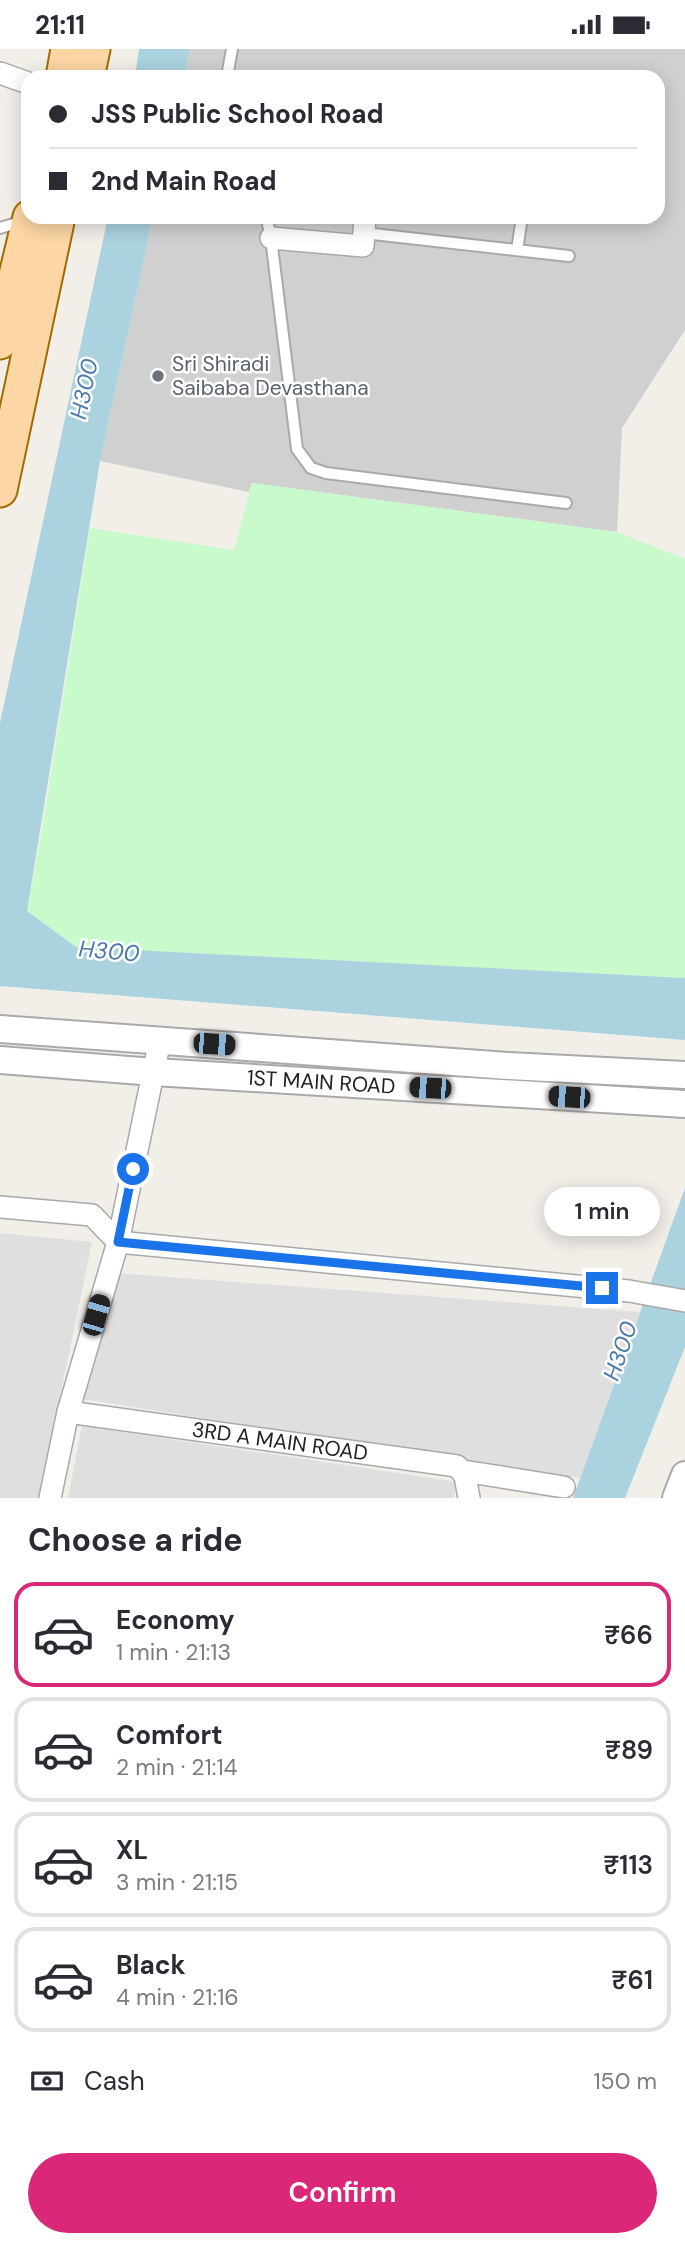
<!DOCTYPE html>
<meta charset="utf-8">
<style>
body{margin:0;font-family:"DM Sans",sans-serif;background:#f2f2f3;color:#2b2b33;height:100vh;display:flex;flex-direction:column;font-size:26px;white-space:nowrap}
*{box-sizing:border-box;margin:0}
p{font-size:23px;color:#7c7c81}
.icon{flex:none;width:38px;height:38px;fill:none;stroke:currentColor;stroke-width:2;stroke-linecap:round;stroke-linejoin:round}
.map{position:relative;height:1449px;overflow:hidden}
.panel{display:flex;flex-direction:column;background:#fff;flex:1}
.panel>*{flex:none}
.guide{position:absolute;left:21px;top:21px;width:644px;height:154px;border-radius:21px;box-shadow:0 4px 18px #0003;display:grid;align-content:center;height:154px;padding:0 28px;background:#fff}
.end{position:absolute;width:32px;height:32px;margin:-16px;border:9px solid #1a73e8;background:#fff;box-shadow:0 0 0 4px #fff}
.from{border-radius:50%}
.bubble{position:absolute;height:49px;border-radius:24px;background:#fff;box-shadow:0 4px 18px #0003;font-size:23px;font-weight:600;line-height:49px;text-align:center}
.car{position:absolute;width:21px;height:42px;margin:-21px -10px;border-radius:9px;box-shadow:0 0 5px 2px #0007;background:linear-gradient(#222 24%,#8ab4d8 0 40%,#222 0 76%,#8ab4d8 0 86%,#222 0)}
.guide b{display:flex;align-items:center;gap:24px;height:66px;font-size:26px}
.guide b+b{border-top:2px solid #e1e1e2}
.guide i{width:18px;height:18px;background:#2b2b33}
ul{padding:0;list-style:none}
li{display:flex;align-items:center;gap:21px;height:105px;margin:0 14px 10px;padding:0 14px;border:4px solid #e1e1e2;border-radius:21px}
li div{flex:1}
li b{display:block;font-size:26px}
li em{font-style:normal;font-weight:600}
li.active{border-color:#db2777}
li>.icon{width:63px;height:63px;stroke-width:1.5}
h2{padding:0 28px;font-size:32px;line-height:84px}
.pay{display:flex;align-items:center;gap:18px;height:77px;padding:0 28px;font-size:26px}
.pay p{margin-inline-start:auto}
.action{display:flex;gap:14px;margin-top:auto;padding:14px 28px}
.action a{flex:1;height:80px;border-radius:42px;background:#db2777;color:#fff;font-size:28px;font-weight:600;line-height:80px;text-align:center}
.status{display:flex;justify-content:space-between;align-items:center;height:49px;padding:0 35px;background:#fff;direction:ltr}
.status svg{height:19px;fill:currentColor}
.map>svg:first-child{display:block}
</style>
<div class="status"><b>21:11</b><svg viewBox="0 0 49 12"><path d="M0 12V9h3v3zM5 12V6h3v6zM10 12V3h3v9zM15 12V0h3v12zM26 1h20v11H26zM47 4h2v5h-2z"/></svg></div>
<div class="map">
<svg width="685" height="1449" viewBox="0 0 685 1449">
<rect width="100%" height="100%" fill="#f2efe9"/>
<g fill="#e0dfdf">
<path d="M 0,1184 L 92,1193 L 39,1449 L 0,1449 Z"/>
<path d="M 115,1224 L 640,1263 L 580,1429 L 82,1350 Z"/>
<path d="M 82,1377 L 458,1433 L 453,1449 L 68,1449 Z"/>
</g>
<path fill="#d0d0d0" d="M 190,0 L 685,0 L 685,281 L 622,379 L 617,483 L 252,434 L 249,443 L 100,412 L 153,168 L 658,168 L 658,28 L 184,28 Z"/>
<path fill="#c8facc" d="M 252,434 L 617,483 L 685,510 L 685,929 L 76,898 L 27,862 L 43,776 L 90,479 L 234,501 Z"/>
<g fill="#aad3df">
<path d="M 139,0 L 190,0 L 184,28 L 135,28 Z"/>
<path d="M 108,168 L 153,168 L 100,412 L 27,862 L 76,898 L 685,929 L 685,991 L 0,937 L 0,674 Z"/>
<path d="M 685,1139 L 685,1298 L 625,1449 L 573,1449 Z"/>
</g>
<g fill="none" stroke-linecap="round" stroke-linejoin="round">
<g stroke="#a9a9a9" stroke-width="14">
<g id="service">
<path d="M 227,28 L 232,0"/>
<path d="M 262,168 L 267,171 L 271,189 L 297,400 L 311,419 L 326,424 L 566,454"/>
<path d="M 0,179 L 24,172"/>
<path d="M 364,184 L 569,207"/>
<path d="M 517,201 L 522,168"/>
</g>
</g>
<g stroke="#a9a9a9" stroke-width="24">
<g id="minor">
<path d="M 0,24 L 28,34"/>
<path d="M 271,189 L 363,197 L 365,168"/>
<path d="M 0,1158 L 92,1166 L 118,1193 L 629,1242 L 685,1252"/>
<path id="s1" d="M 68,1363 L 457,1417 L 465,1427 L 469,1449"/>
<path d="M 463,1422 L 564,1438"/>
<path d="M 50,1449 L 68,1363 L 118,1193 L 160,991"/>
</g>
</g>
<g stroke="#a9a9a9" stroke-width="30">
<g id="tertiary">
<path d="M 0,980 L 508,1017 L 685,1026"/>
<path id="s2" d="M 0,1011 L 154,1023 L 685,1055"/>
<path d="M 676,1449 L 685,1426"/>
</g>
</g>
<g stroke="#a06b00" stroke-width="37">
<g id="primary">
<path d="M 63,28 L 68,0"/>
<path d="M 87,28 L 93,0"/>
<path d="M 0,293 L 30,168"/>
<path d="M 0,441 L 58,168"/>
</g>
</g>
<use href="#service" stroke="#fff" stroke-width="10"/>
<use href="#minor" stroke="#fff" stroke-width="21"/>
<use href="#tertiary" stroke="#fff" stroke-width="26"/>
<use href="#primary" stroke="#fcd6a4" stroke-width="33"/>
</g>
<g fill="none" stroke-linecap="round" stroke-linejoin="round">
<path stroke="#1a73e8" stroke-width="9" d="M 133,1120 L 118,1193 L 602,1239"/>
</g>
<circle fill="#6b7280" stroke="#fff" stroke-width="2.5" cx="158" cy="327" r="7"/>
<g text-anchor="middle" stroke-width="5" stroke-linejoin="round" paint-order="stroke">
<g font-size="21" fill="#5b616d" stroke="#fff" text-anchor="start">
<text x="172" y="322">Sri Shiradi<tspan x="172" dy="24">Saibaba Devasthana</tspan></text>
</g>
<g font-size="21" fill="#222" stroke="#fff">
<text dy="7" stroke="none"><textPath href="#s2" startOffset="322">1ST MAIN ROAD</textPath></text>
<text dy="7" stroke="none"><textPath href="#s1" startOffset="214">3RD A MAIN ROAD</textPath></text>
</g>
<g font-size="23" font-style="italic" fill="#4a7aab" stroke="#fff">
<text transform="translate(84 340) rotate(-78)" y="8">H300</text>
<text transform="translate(109 902) rotate(5)" y="8">H300</text>
<text transform="translate(620 1302) rotate(-71)" y="8">H300</text>
</g>
</g>
</svg>
<i class="end from" style="left:133px;top:1120px"></i>
<i class="end" style="left:602px;top:1239px"></i>
<div class="bubble" style="left:544px;top:1138px;width:116px">1 min</div>
<i class="car" style="left:214px;top:995px;rotate:94deg"></i>
<i class="car" style="left:430px;top:1039px;rotate:273deg"></i>
<i class="car" style="left:569px;top:1048px;rotate:274deg"></i>
<i class="car" style="left:96px;top:1266px;rotate:16deg"></i>
<div class="guide">
<b><i class="from"></i>JSS Public School Road</b>
<b><i></i>2nd Main Road</b>
</div>
</div>
<section class="panel">
<h2>Choose a ride</h2>
<ul>
<li class="active"><svg class="icon" aria-label="car" viewBox="0 0 24 24"><path d="M5 17H2v-5l4-1 3-4h7l3 4 3 1v5h-3M9 17h6M6 11h13"/><circle cx="7" cy="17" r="2"/><circle cx="17" cy="17" r="2"/></svg><div><b>Economy</b><p>1 min · 21:13</p></div><em>₹66</em></li>
<li><svg class="icon" aria-label="car" viewBox="0 0 24 24"><path d="M5 17H2v-5l4-1 3-4h7l3 4 3 1v5h-3M9 17h6M6 11h13"/><circle cx="7" cy="17" r="2"/><circle cx="17" cy="17" r="2"/></svg><div><b>Comfort</b><p>2 min · 21:14</p></div><em>₹89</em></li>
<li><svg class="icon" aria-label="car" viewBox="0 0 24 24"><path d="M5 17H2v-5l4-1 3-4h7l3 4 3 1v5h-3M9 17h6M6 11h13"/><circle cx="7" cy="17" r="2"/><circle cx="17" cy="17" r="2"/></svg><div><b>XL</b><p>3 min · 21:15</p></div><em>₹113</em></li>
<li><svg class="icon" aria-label="car" viewBox="0 0 24 24"><path d="M5 17H2v-5l4-1 3-4h7l3 4 3 1v5h-3M9 17h6M6 11h13"/><circle cx="7" cy="17" r="2"/><circle cx="17" cy="17" r="2"/></svg><div><b>Black</b><p>4 min · 21:16</p></div><em>₹61</em></li>
</ul>
<div class="pay"><svg class="icon" aria-label="cash" viewBox="0 0 24 24"><path d="M3 7h18v10H3z"/><circle cx="12" cy="12" r="2"/></svg>Cash<p>150 m</p></div>
<div class="action"><a>Confirm</a></div>
</section>
